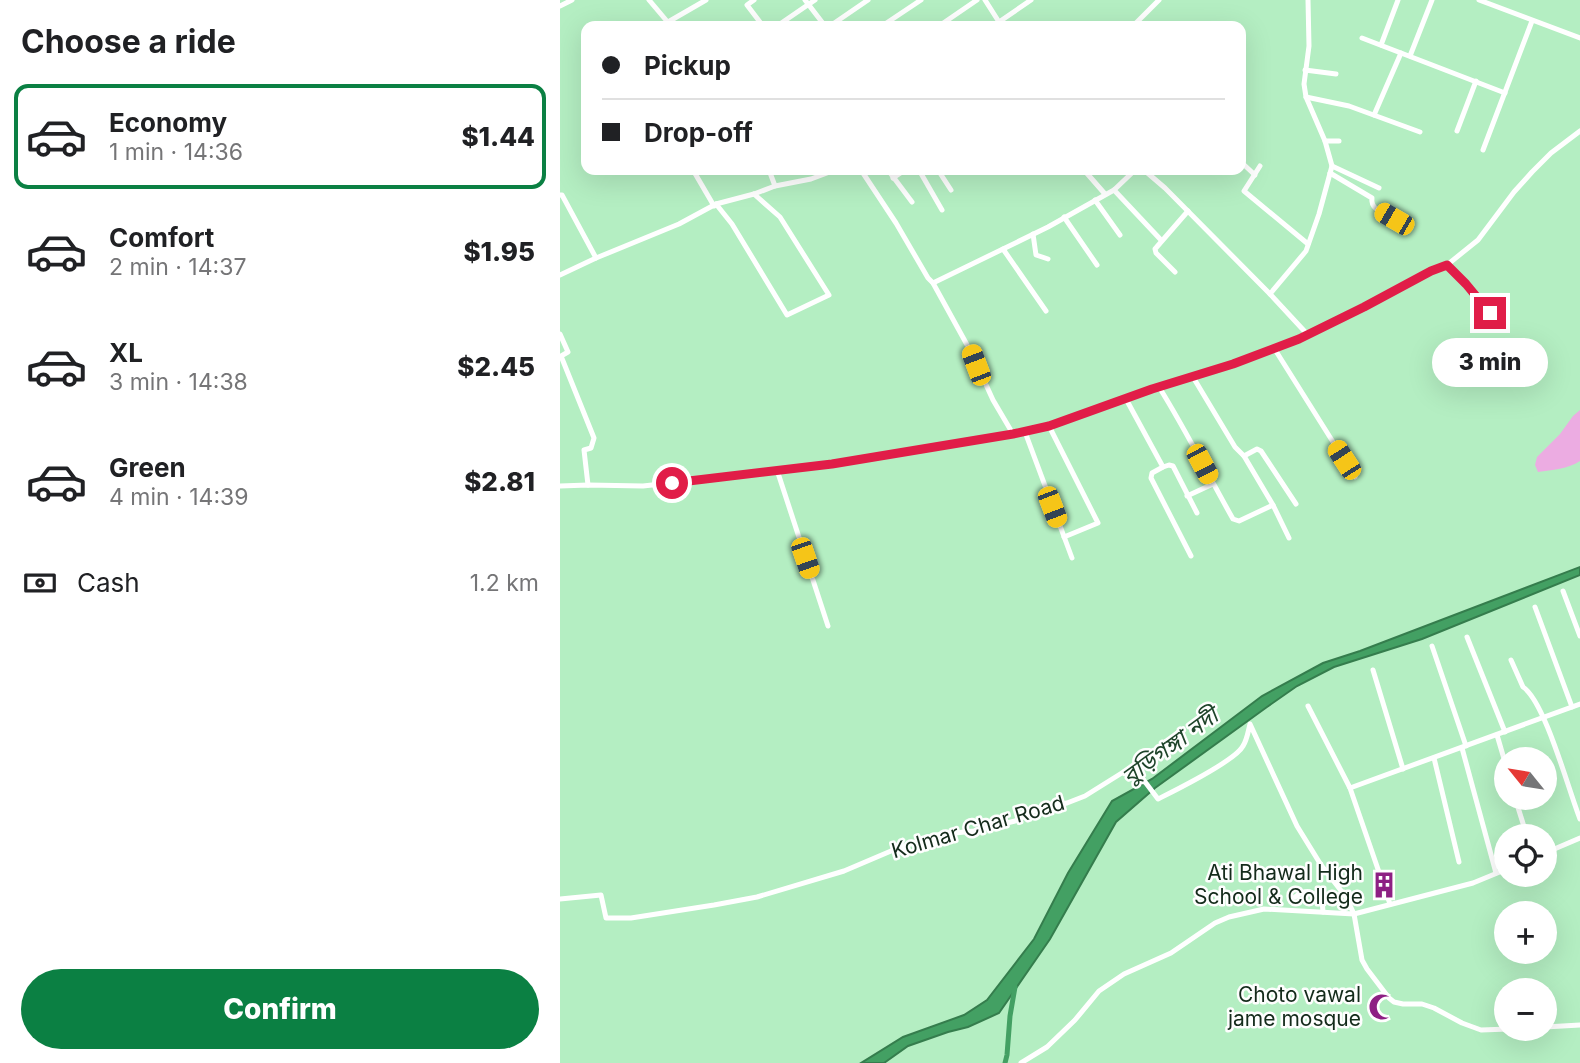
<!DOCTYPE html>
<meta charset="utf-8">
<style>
body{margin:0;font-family:Inter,"Noto Sans Bengali",sans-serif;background:#f6f6f6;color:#202124;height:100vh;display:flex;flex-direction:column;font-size:26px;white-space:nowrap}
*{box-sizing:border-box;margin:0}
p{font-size:23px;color:#757577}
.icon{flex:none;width:38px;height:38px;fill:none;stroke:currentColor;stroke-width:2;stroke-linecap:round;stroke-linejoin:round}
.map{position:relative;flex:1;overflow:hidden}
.details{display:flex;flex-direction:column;background:#fff;width:560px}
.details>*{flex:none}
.hud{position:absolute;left:21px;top:21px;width:665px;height:154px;border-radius:14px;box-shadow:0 7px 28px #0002;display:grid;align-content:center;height:154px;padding:0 21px;background:#fff}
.needle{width:46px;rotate:300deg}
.tools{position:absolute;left:934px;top:747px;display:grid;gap:14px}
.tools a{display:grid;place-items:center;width:63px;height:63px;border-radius:50%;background:#fff;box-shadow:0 7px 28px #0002;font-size:35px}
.end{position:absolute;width:32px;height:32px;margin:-16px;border:9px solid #e11d48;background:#fff;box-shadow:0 0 0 4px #fff}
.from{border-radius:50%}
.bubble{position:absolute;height:49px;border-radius:24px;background:#fff;box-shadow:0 7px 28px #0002;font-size:23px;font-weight:800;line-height:49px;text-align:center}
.car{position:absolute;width:21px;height:42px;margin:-21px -10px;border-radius:9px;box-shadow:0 0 5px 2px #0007;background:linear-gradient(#f5c518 24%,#345 0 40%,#f5c518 0 76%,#345 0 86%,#f5c518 0)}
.hud b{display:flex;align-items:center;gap:24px;height:66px;font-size:26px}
.hud b+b{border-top:2px solid #e0e0e0}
.hud i{width:18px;height:18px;background:#202124}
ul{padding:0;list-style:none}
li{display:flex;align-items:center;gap:21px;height:105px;margin:0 14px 10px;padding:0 7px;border:4px solid transparent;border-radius:14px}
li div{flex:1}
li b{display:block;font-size:26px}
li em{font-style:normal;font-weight:800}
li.active{border-color:#0b8043}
li>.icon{width:63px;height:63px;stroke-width:1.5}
h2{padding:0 21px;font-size:32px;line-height:84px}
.pay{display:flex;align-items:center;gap:18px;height:77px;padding:0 21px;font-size:26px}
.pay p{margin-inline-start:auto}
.cta{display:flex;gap:14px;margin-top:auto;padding:14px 21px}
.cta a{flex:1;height:80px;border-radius:42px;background:#0b8043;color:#fff;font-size:28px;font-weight:800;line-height:80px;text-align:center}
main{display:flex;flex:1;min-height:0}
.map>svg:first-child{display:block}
</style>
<main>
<section class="details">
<h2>Choose a ride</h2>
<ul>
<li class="active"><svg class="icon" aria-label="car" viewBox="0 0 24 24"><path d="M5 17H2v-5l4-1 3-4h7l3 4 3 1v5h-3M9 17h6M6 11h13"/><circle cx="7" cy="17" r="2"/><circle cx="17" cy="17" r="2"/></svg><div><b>Economy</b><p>1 min · 14:36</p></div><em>$1.44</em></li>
<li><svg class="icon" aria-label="car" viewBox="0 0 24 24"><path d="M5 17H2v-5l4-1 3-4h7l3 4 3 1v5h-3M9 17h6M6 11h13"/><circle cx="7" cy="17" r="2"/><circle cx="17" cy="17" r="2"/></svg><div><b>Comfort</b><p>2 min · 14:37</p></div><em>$1.95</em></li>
<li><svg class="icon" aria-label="car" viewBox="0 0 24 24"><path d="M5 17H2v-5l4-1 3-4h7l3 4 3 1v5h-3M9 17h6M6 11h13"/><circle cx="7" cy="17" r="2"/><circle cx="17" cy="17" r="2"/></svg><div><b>XL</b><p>3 min · 14:38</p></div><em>$2.45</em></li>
<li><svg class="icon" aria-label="car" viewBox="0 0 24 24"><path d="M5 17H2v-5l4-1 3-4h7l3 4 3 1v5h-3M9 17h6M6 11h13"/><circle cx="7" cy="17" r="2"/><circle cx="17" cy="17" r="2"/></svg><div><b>Green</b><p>4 min · 14:39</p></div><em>$2.81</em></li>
</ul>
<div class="pay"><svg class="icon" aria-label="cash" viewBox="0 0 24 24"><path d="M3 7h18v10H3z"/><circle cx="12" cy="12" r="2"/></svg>Cash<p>1.2 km</p></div>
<div class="cta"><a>Confirm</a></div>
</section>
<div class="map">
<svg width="1020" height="1063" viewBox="0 0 1020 1063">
<rect width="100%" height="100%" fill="#b4eec2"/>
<path fill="#ecace2" d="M 1020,410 L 1020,461 C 1008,469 992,470 978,472 L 975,465 L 977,457 L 1000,434 L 1013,416 Z"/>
<path fill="#43a063" stroke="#357d4d" stroke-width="2" d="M 1020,567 L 1020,575 L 862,639 L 774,667 L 737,686 L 707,707 L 595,788 L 556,822 L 490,939 L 439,1013 L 408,1027 L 388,1032 L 348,1046 L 324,1063 L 301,1063 L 343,1037 L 404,1015 L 427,1000 L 474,939 L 508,873 L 552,801 L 592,779 L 702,696 L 763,663 L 800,651 Z"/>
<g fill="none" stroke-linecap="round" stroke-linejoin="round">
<path stroke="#43a063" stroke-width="5" d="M 445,1063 L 447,1055 L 450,1016 L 455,987"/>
<g stroke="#fff" stroke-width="5">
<path d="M 89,0 L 111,26"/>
<path d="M 194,0 L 187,5 L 203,26"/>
<path d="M 245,0 L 265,26"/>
<path d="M 425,0 L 439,22 L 432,26"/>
<path d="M 748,0 L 749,46 L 744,84 L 746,97 L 765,141 L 772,166 L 759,214 L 746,251 L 710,294 L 748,335"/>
<path d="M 919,0 L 1020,38"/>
<path d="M 0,6 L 12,0"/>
<path d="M 108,22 L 146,0"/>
<path d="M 439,22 L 471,0"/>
<path d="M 217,26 L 255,0"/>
<path d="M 270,26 L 308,0"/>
<path d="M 322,26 L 361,0"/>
<path d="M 379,26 L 417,0"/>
<path d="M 573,26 L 599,0"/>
<path d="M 802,38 L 945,93"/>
<path d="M 821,45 L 838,0"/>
<path d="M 850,56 L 872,0"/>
<path d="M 745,70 L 776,74"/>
<path d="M 746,97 L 789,106 L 860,132"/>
<path d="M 814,115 L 841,53"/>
<path d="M 897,131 L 916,81"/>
<path d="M 765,141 L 779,141"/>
<path d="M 923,150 L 972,21"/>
<path d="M 681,162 L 695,175"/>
<path d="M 700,166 L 684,191 L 748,244"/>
<path d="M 772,166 L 819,188"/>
<path d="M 133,170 L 154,206"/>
<path d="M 209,170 L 215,186"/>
<path d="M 301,170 L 336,223 L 368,278 L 373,283 L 411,352 L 433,400 L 453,434"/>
<path d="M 328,170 L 352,202"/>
<path d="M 359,170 L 382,210"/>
<path d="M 378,170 L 391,190"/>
<path d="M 524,170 L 545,194"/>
<path d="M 584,170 L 605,188 L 710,294"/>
<path d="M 770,173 L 812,198 C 810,210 825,214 834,219"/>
<path d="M 333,178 L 345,170"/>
<path d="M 554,190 L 601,240"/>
<path d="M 0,195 L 2,195 L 36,258"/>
<path d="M 535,200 L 560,235"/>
<path d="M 156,204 L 172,224 L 227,315 L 269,295 L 220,217 L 194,194"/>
<path d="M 504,217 L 537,265"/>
<path d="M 473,234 L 476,255 L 488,259"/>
<path d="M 443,249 L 488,227 L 554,190 L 575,170"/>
<path d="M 887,265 L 940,323"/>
<path d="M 615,272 L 596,253 L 595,249 L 628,211"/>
<path d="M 0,275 L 36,258 L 119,224 L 156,204 L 194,194 L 215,186 L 251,179 L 275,170"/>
<path d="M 373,283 L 443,249 L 486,311"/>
<path d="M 0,334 L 8,352 L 1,356 L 34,438 L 31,448 L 24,450 L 28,485"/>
<path d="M 714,348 L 795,477"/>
<path d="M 633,377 L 675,447 L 684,456 L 697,449 L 701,451 L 736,504"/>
<path d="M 599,387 C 626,430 648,475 673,519 L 679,521 L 713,505"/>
<path d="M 566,399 L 603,467 L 592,473 L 591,478 L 631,556"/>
<path d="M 489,426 L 538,523 L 504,537"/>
<path d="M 465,432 L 512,558"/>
<path d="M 684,456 L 713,505 L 729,538"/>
<path d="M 603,467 L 609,465 L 613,466 L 637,513"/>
<path d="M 217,470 L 268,626"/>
<path d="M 0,486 L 28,485 L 83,486 L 155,478 L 272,464 L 453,434 L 489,426 L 591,389 L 673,364 L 748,335 L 804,307 L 871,271 L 887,265 L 918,240 L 954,192 L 972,172 L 991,153 L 1020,131"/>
<path d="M 627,496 L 653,484"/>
<path d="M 1003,591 L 1020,636"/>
<path d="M 975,607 L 1012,707"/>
<path d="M 907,637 L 945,732"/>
<path d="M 872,646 L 906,746"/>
<path d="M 951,660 L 963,687 C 985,701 1009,792 1020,819"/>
<path d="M 813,670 L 843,769"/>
<path d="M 748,706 L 790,788 L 830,904"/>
<path d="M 937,735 L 947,769"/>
<path d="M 902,748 L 936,873"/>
<path d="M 874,758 L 899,862"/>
<path d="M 790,788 L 1020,704"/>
<path d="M 955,798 L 967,836"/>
<path d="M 985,853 L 1020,838"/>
<path d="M 735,897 C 747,888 752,891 762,900 L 763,912"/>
<path d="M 0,899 L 41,895 L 46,918 L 71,918 L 154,905 L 197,897 L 284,871 L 331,851 L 376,835 L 414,831 L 455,821 L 480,808 L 507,803 L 525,796 L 573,766 L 598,799 C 616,790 675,761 683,746 C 687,740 688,732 690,724 L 737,826 L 761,865 L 786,897 L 794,914 L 802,960 L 807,969 L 829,998 L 834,1002 L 843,1004 L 862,1004 L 874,1008 L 902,1023 L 921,1030 L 949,1029"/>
<path d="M 985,1027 L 1020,1025"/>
<path d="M 461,1063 L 487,1047 L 515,1020 L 539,991 L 564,974 L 611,953 L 655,923 L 669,917 L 704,909 L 794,914 L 913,883 L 947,869"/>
</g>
</g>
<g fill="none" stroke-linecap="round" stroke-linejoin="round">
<path stroke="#e11d48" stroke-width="9" d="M 112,483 L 272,464 L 453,434 L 489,426 L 592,389 L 673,364 L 739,339 L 804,307 L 871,271 L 887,265 L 906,284 L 930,313"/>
</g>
<defs>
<g id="building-bare" transform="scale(2.1)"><path d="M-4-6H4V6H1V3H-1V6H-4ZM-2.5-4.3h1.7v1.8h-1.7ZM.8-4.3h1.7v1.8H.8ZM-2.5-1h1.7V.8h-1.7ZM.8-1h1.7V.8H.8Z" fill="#8d1f83" stroke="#fefefe" stroke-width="2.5" paint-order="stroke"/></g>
<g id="mosque-bare" transform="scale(2.1)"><path d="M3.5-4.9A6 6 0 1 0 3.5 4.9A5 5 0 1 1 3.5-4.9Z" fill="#8d1f83" stroke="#fefefe" stroke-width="2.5" paint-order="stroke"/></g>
</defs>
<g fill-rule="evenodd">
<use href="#building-bare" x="824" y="885"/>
<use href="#mosque-bare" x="822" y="1007"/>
</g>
<g text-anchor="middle" stroke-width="5" stroke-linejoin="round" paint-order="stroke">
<g font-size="21" fill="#142b1b" stroke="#fefefe">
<text transform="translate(418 827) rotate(-16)" y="7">Kolmar Char Road</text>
</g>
<g font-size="21" fill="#142b1b" stroke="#fefefe" text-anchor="end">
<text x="803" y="880">Ati Bhawal High<tspan x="803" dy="24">School &amp; College</tspan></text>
<text x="801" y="1002">Choto vawal<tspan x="801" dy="24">jame mosque</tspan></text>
</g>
<g font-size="23" font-style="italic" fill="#1e442a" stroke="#fefefe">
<text transform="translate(610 746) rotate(-36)" y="8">বুড়িগঙ্গা নদী</text>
</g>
</g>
</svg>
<div class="tools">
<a><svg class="needle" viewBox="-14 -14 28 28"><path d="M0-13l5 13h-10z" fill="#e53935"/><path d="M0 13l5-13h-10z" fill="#757577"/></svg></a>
<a><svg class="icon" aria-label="locate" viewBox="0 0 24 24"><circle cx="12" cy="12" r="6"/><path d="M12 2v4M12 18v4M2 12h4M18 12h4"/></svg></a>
<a>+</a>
<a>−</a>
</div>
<i class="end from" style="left:112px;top:483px"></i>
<i class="end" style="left:930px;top:313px"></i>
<div class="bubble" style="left:872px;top:338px;width:116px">3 min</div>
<i class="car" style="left:834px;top:219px;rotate:300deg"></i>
<i class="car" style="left:416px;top:365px;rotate:339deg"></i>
<i class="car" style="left:784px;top:460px;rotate:327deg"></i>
<i class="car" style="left:642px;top:464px;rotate:152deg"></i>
<i class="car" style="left:492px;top:507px;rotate:159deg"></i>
<i class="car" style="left:245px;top:558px;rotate:161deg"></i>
<div class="hud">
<b><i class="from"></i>Pickup</b>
<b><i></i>Drop-off</b>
</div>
</div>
</main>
